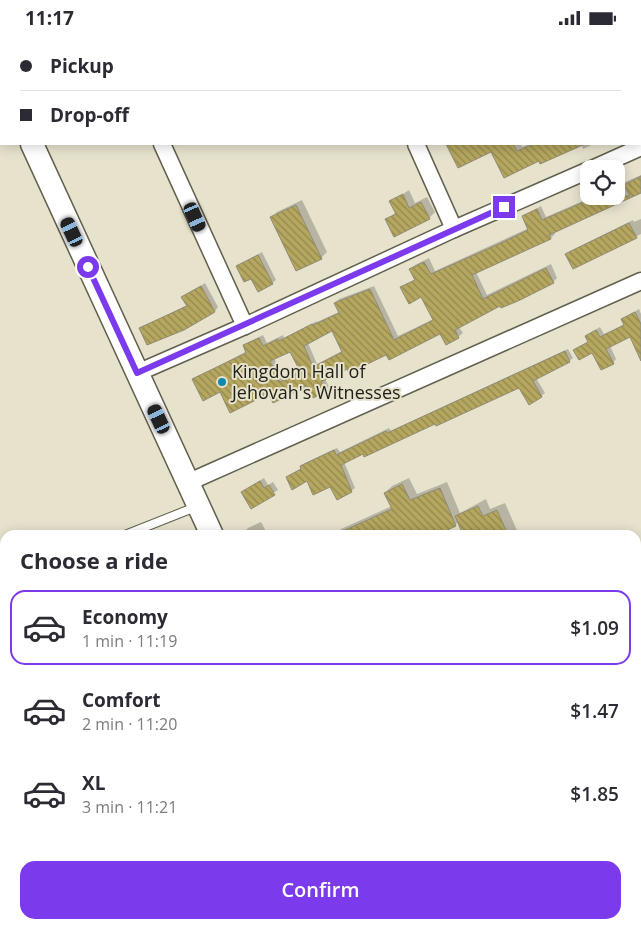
<!DOCTYPE html>
<meta charset="utf-8">
<style>
body{margin:0;font-family:"Open Sans",sans-serif;background:#f2f2f3;color:#2b2b33;height:100vh;display:flex;flex-direction:column;font-size:19px;white-space:nowrap}
*{box-sizing:border-box;margin:0}
p{font-size:16px;color:#7c7c81}
.icon{flex:none;width:28px;height:28px;fill:none;stroke:currentColor;stroke-width:2;stroke-linecap:round;stroke-linejoin:round}
.map{position:relative;flex:1;overflow:hidden}
.details{position:absolute;left:0px;top:495px;width:641px;height:399px;display:flex;flex-direction:column;background:#fff;border-radius:15px 15px 0 0;box-shadow:0 2px 12px #0003}
.details>*{flex:none}
.guide{position:absolute;left:0px;top:0px;width:641px;height:110px;box-shadow:0 2px 12px #0003;display:grid;align-content:center;height:110px;padding:0 20px;background:#fff}
.tools{position:absolute;left:580px;top:125px;display:grid;gap:10px}
.tools a{display:grid;place-items:center;width:45px;height:45px;border-radius:10px;background:#fff;box-shadow:0 2px 12px #0003;font-size:25px}
.end{position:absolute;width:22px;height:22px;margin:-11px;border:6px solid #7c3aed;background:#fff;box-shadow:0 0 0 2px #fff}
.from{border-radius:50%}
.car{position:absolute;width:15px;height:30px;margin:-15px -8px;border-radius:6px;box-shadow:0 0 4px 1px #0007;background:linear-gradient(#222 24%,#8ab4d8 0 40%,#222 0 76%,#8ab4d8 0 86%,#222 0)}
.guide b{display:flex;align-items:center;gap:18px;height:48px;font-size:19px}
.guide b+b{border-top:1px solid #e1e1e2}
.guide i{width:12px;height:12px;background:#2b2b33}
ul{padding:0;list-style:none}
li{display:flex;align-items:center;gap:15px;height:75px;margin:0 10px 8px;padding:0 10px;border:2px solid transparent;border-radius:15px}
li div{flex:1}
li b{display:block;font-size:19px}
li em{font-style:normal;font-weight:600}
li.selected{border-color:#7c3aed}
li>.icon{width:45px;height:45px;stroke-width:1.5}
h2{padding:0 20px;font-size:22px;line-height:60px}
.primary-button{display:flex;gap:10px;margin-top:auto;padding:10px 20px}
.primary-button a{flex:1;height:58px;border-radius:15px;background:#7c3aed;color:#fff;font-size:20px;font-weight:600;line-height:58px;text-align:center}
.status{display:flex;justify-content:space-between;align-items:center;height:35px;padding:0 25px;background:#fff;direction:ltr}
.status svg{height:14px;fill:currentColor}
.map>svg:first-child{display:block}
</style>
<div class="status"><b>11:17</b><svg viewBox="0 0 49 12"><path d="M0 12V9h3v3zM5 12V6h3v6zM10 12V3h3v9zM15 12V0h3v12zM26 1h20v11H26zM47 4h2v5h-2z"/></svg></div>
<div class="map">
<svg width="641" height="893" viewBox="0 0 641 893">
<defs>
<pattern id="building-back-hatch" width="6" height="6" patternUnits="userSpaceOnUse" patternTransform="scale(1.25)"><rect width="6" height="6" fill="#b5a75f"/><path d="M-1 5l2 2M0 0l6 6M5-1l2 2" fill="none" stroke="#93874d"/></pattern>
</defs>
<rect width="100%" height="100%" fill="#e6e2cc"/>
<g fill="#0003" fill-rule="evenodd">
<path d="M 448,109 L 521,109 L 522,112 L 529,109 L 594,109 L 583,114 L 581,109 L 539,124 L 492,115 L 459,132 Z"/>
<path d="M 641,140 L 641,156 L 553,196 L 555,199 L 551,203 L 476,237 L 487,260 L 551,229 L 557,243 L 553,247 L 501,270 L 459,292 L 463,298 L 458,302 L 441,297 L 347,333 L 325,344 L 329,352 L 325,356 L 307,349 L 269,357 L 220,356 L 194,344 L 247,316 L 245,311 L 249,307 L 263,300 L 267,308 L 283,300 L 284,303 L 317,286 L 317,287 L 339,277 L 335,268 L 339,264 L 374,251 L 398,301 L 434,284 L 422,261 L 402,253 L 415,244 L 411,234 L 415,230 L 429,223 L 435,236 L 529,193 L 523,181 L 541,171 L 546,182 L 594,161 L 616,161 L 616,151 ZM 332,295 L 342,316 L 317,329 L 308,308 ZM 290,315 L 300,335 L 284,344 L 274,323 Z"/>
<path d="M 409,155 L 415,168 L 427,162 L 435,177 L 429,183 L 387,185 L 396,177 L 391,167 Z"/>
<path d="M 302,165 L 327,217 L 321,223 L 271,183 L 277,177 Z"/>
<path d="M 641,184 L 641,199 L 573,232 L 567,219 L 570,216 L 633,185 L 634,187 Z"/>
<path d="M 262,217 L 276,245 L 272,248 L 252,242 L 237,231 Z"/>
<path d="M 205,248 L 218,272 L 215,276 L 183,294 L 141,293 L 187,270 L 183,262 Z"/>
<path d="M 639,274 L 641,279 L 641,317 L 630,300 L 610,311 L 616,324 L 613,328 L 593,317 L 575,315 L 589,306 L 586,301 L 590,298 L 600,292 L 604,299 L 625,289 L 622,284 Z"/>
<path d="M 568,314 L 573,323 L 569,326 L 536,343 L 545,358 L 541,361 L 520,351 L 344,427 L 355,453 L 351,456 L 308,445 L 287,443 L 302,433 L 305,428 L 337,413 L 340,417 L 389,393 L 391,396 Z"/>
<path d="M 264,443 L 268,450 L 273,447 L 278,455 L 251,472 L 242,457 Z"/>
<path d="M 409,443 L 417,459 L 447,447 L 460,478 L 486,464 L 490,474 L 505,468 L 519,500 L 465,500 L 459,487 L 446,495 L 448,500 L 335,500 L 341,494 L 392,471 L 385,458 L 392,451 Z"/>
<path d="M 261,487 L 268,500 L 246,500 L 244,497 L 248,493 Z"/>
<path d="M 641,750 L 641,763 L 636,764 L 636,751 Z"/>
<path d="M 641,817 L 641,831 L 639,832 L 638,820 Z"/>
<path d="M 636,887 L 637,893 L 613,893 L 613,889 Z"/>
<path d="M 421,889 L 439,889 L 441,893 L 423,893 Z"/>
<path d="M 548,889 L 565,889 L 565,893 L 549,893 Z"/>
</g>
<g fill="url(#building-back-hatch)" stroke="#8f8b76" fill-rule="evenodd">
<path d="M 446,109 L 513,109 L 517,116 L 534,109 L 585,109 L 540,129 L 539,126 L 504,143 L 491,117 L 458,133 Z"/>
<path d="M 641,141 L 641,158 L 549,200 L 551,204 L 472,240 L 483,264 L 546,233 L 554,248 L 518,266 L 501,273 L 500,271 L 455,295 L 459,303 L 446,310 L 440,299 L 389,325 L 386,320 L 349,338 L 347,334 L 321,347 L 326,357 L 313,363 L 307,351 L 273,368 L 268,359 L 230,378 L 220,357 L 203,366 L 192,344 L 246,318 L 243,310 L 259,303 L 263,311 L 278,304 L 279,306 L 312,289 L 313,290 L 339,278 L 334,268 L 370,254 L 394,305 L 433,285 L 421,262 L 409,269 L 400,252 L 415,245 L 409,234 L 424,227 L 431,239 L 501,208 L 528,195 L 522,181 L 537,174 L 542,185 L 598,161 L 630,161 L 624,150 ZM 332,296 L 342,317 L 313,332 L 304,311 ZM 290,317 L 300,336 L 280,347 L 270,326 Z"/>
<path d="M 403,159 L 409,173 L 421,167 L 430,184 L 394,202 L 385,184 L 396,179 L 389,166 Z"/>
<path d="M 296,170 L 322,224 L 296,236 L 270,182 Z"/>
<path d="M 629,188 L 637,203 L 573,234 L 565,219 Z"/>
<path d="M 258,220 L 273,249 L 258,257 L 251,244 L 244,247 L 236,231 Z"/>
<path d="M 201,251 L 215,277 L 184,295 L 147,310 L 139,293 L 187,271 L 181,262 Z"/>
<path d="M 635,277 L 641,289 L 641,326 L 630,302 L 606,314 L 614,329 L 601,335 L 592,318 L 579,325 L 573,315 L 588,307 L 585,301 L 596,295 L 600,302 L 624,290 L 621,284 Z"/>
<path d="M 565,316 L 570,327 L 533,346 L 542,362 L 529,370 L 519,353 L 436,391 L 435,389 L 364,422 L 363,419 L 341,430 L 352,457 L 337,465 L 330,452 L 313,460 L 307,446 L 292,455 L 286,442 L 301,434 L 300,431 L 334,415 L 336,420 L 386,396 L 387,398 Z"/>
<path d="M 260,446 L 264,453 L 269,450 L 275,460 L 251,474 L 241,457 Z"/>
<path d="M 402,449 L 410,465 L 440,453 L 456,491 L 437,500 L 334,500 L 392,474 L 384,458 Z"/>
<path d="M 478,471 L 483,481 L 497,475 L 508,500 L 463,500 L 455,481 Z"/>
</g>
<g fill="none" stroke-linecap="round" stroke-linejoin="round">
<g stroke="#625f4c" stroke-width="10">
<g id="lane">
<path d="M 125,500 L 198,471"/>
<path d="M 0,553 L 5,551"/>
</g>
</g>
<g stroke="#625f4c" stroke-width="19">
<g id="street">
<path d="M 113,0 L 113,1"/>
<path d="M 238,0 L 239,1"/>
<path d="M 367,0 L 368,1"/>
<path d="M 495,0 L 495,1"/>
<path d="M 619,0 L 620,1"/>
<path d="M 640,48 L 641,50"/>
<path d="M 162,109 L 245,291 L 454,194 L 589,135"/>
<path d="M 416,109 L 454,194"/>
<path d="M 592,134 L 641,112"/>
<path d="M 137,338 L 245,291"/>
<path d="M 189,447 L 641,246"/>
<path d="M 636,792 L 641,791"/>
<path d="M 588,889 L 588,893"/>
</g>
</g>
<g stroke="#625f4c" stroke-width="25">
<g id="secondary">
<path d="M 0,40 L 1,42"/>
<path d="M 32,109 L 212,500"/>
<path d="M 383,889 L 385,893"/>
</g>
</g>
<path stroke="#797768" stroke-width="2.5" stroke-dasharray="5 2.5" stroke-linecap="butt" d="M 285,893 L 295,889"/>
<use href="#lane" stroke="#fff" stroke-width="8"/>
<use href="#street" stroke="#fff" stroke-width="16"/>
<use href="#secondary" stroke="#fff" stroke-width="22"/>
</g>
<g fill="none" stroke-linecap="round" stroke-linejoin="round">
<path stroke="#7c3aed" stroke-width="6" d="M 88,232 L 137,338 L 504,172"/>
</g>
<circle fill="#1289ac" stroke="#e6e2cc" stroke-width="2" cx="222" cy="347" r="5"/>
<g text-anchor="middle" stroke-width="4" stroke-linejoin="round" paint-order="stroke">
<g font-size="18" fill="#1f1e16" stroke="#e6e2cc" text-anchor="start">
<text x="232" y="343">Kingdom Hall of<tspan x="232" dy="21">Jehovah's Witnesses</tspan></text>
</g>
</g>
</svg>
<div class="tools">
<a><svg class="icon" aria-label="locate" viewBox="0 0 24 24"><circle cx="12" cy="12" r="6"/><path d="M12 2v4M12 18v4M2 12h4M18 12h4"/></svg></a>
</div>
<i class="end from" style="left:88px;top:232px"></i>
<i class="end" style="left:504px;top:172px"></i>
<i class="car" style="left:195px;top:182px;rotate:156deg"></i>
<i class="car" style="left:72px;top:197px;rotate:335deg"></i>
<i class="car" style="left:159px;top:384px;rotate:335deg"></i>
<div class="guide">
<b><i class="from"></i>Pickup</b>
<b><i></i>Drop-off</b>
</div>
<section class="details">
<h2>Choose a ride</h2>
<ul>
<li class="selected"><svg class="icon" aria-label="car" viewBox="0 0 24 24"><path d="M5 17H2v-5l4-1 3-4h7l3 4 3 1v5h-3M9 17h6M6 11h13"/><circle cx="7" cy="17" r="2"/><circle cx="17" cy="17" r="2"/></svg><div><b>Economy</b><p>1 min · 11:19</p></div><em>$1.09</em></li>
<li><svg class="icon" aria-label="car" viewBox="0 0 24 24"><path d="M5 17H2v-5l4-1 3-4h7l3 4 3 1v5h-3M9 17h6M6 11h13"/><circle cx="7" cy="17" r="2"/><circle cx="17" cy="17" r="2"/></svg><div><b>Comfort</b><p>2 min · 11:20</p></div><em>$1.47</em></li>
<li><svg class="icon" aria-label="car" viewBox="0 0 24 24"><path d="M5 17H2v-5l4-1 3-4h7l3 4 3 1v5h-3M9 17h6M6 11h13"/><circle cx="7" cy="17" r="2"/><circle cx="17" cy="17" r="2"/></svg><div><b>XL</b><p>3 min · 11:21</p></div><em>$1.85</em></li>
</ul>
<div class="primary-button"><a>Confirm</a></div>
</section>
</div>
